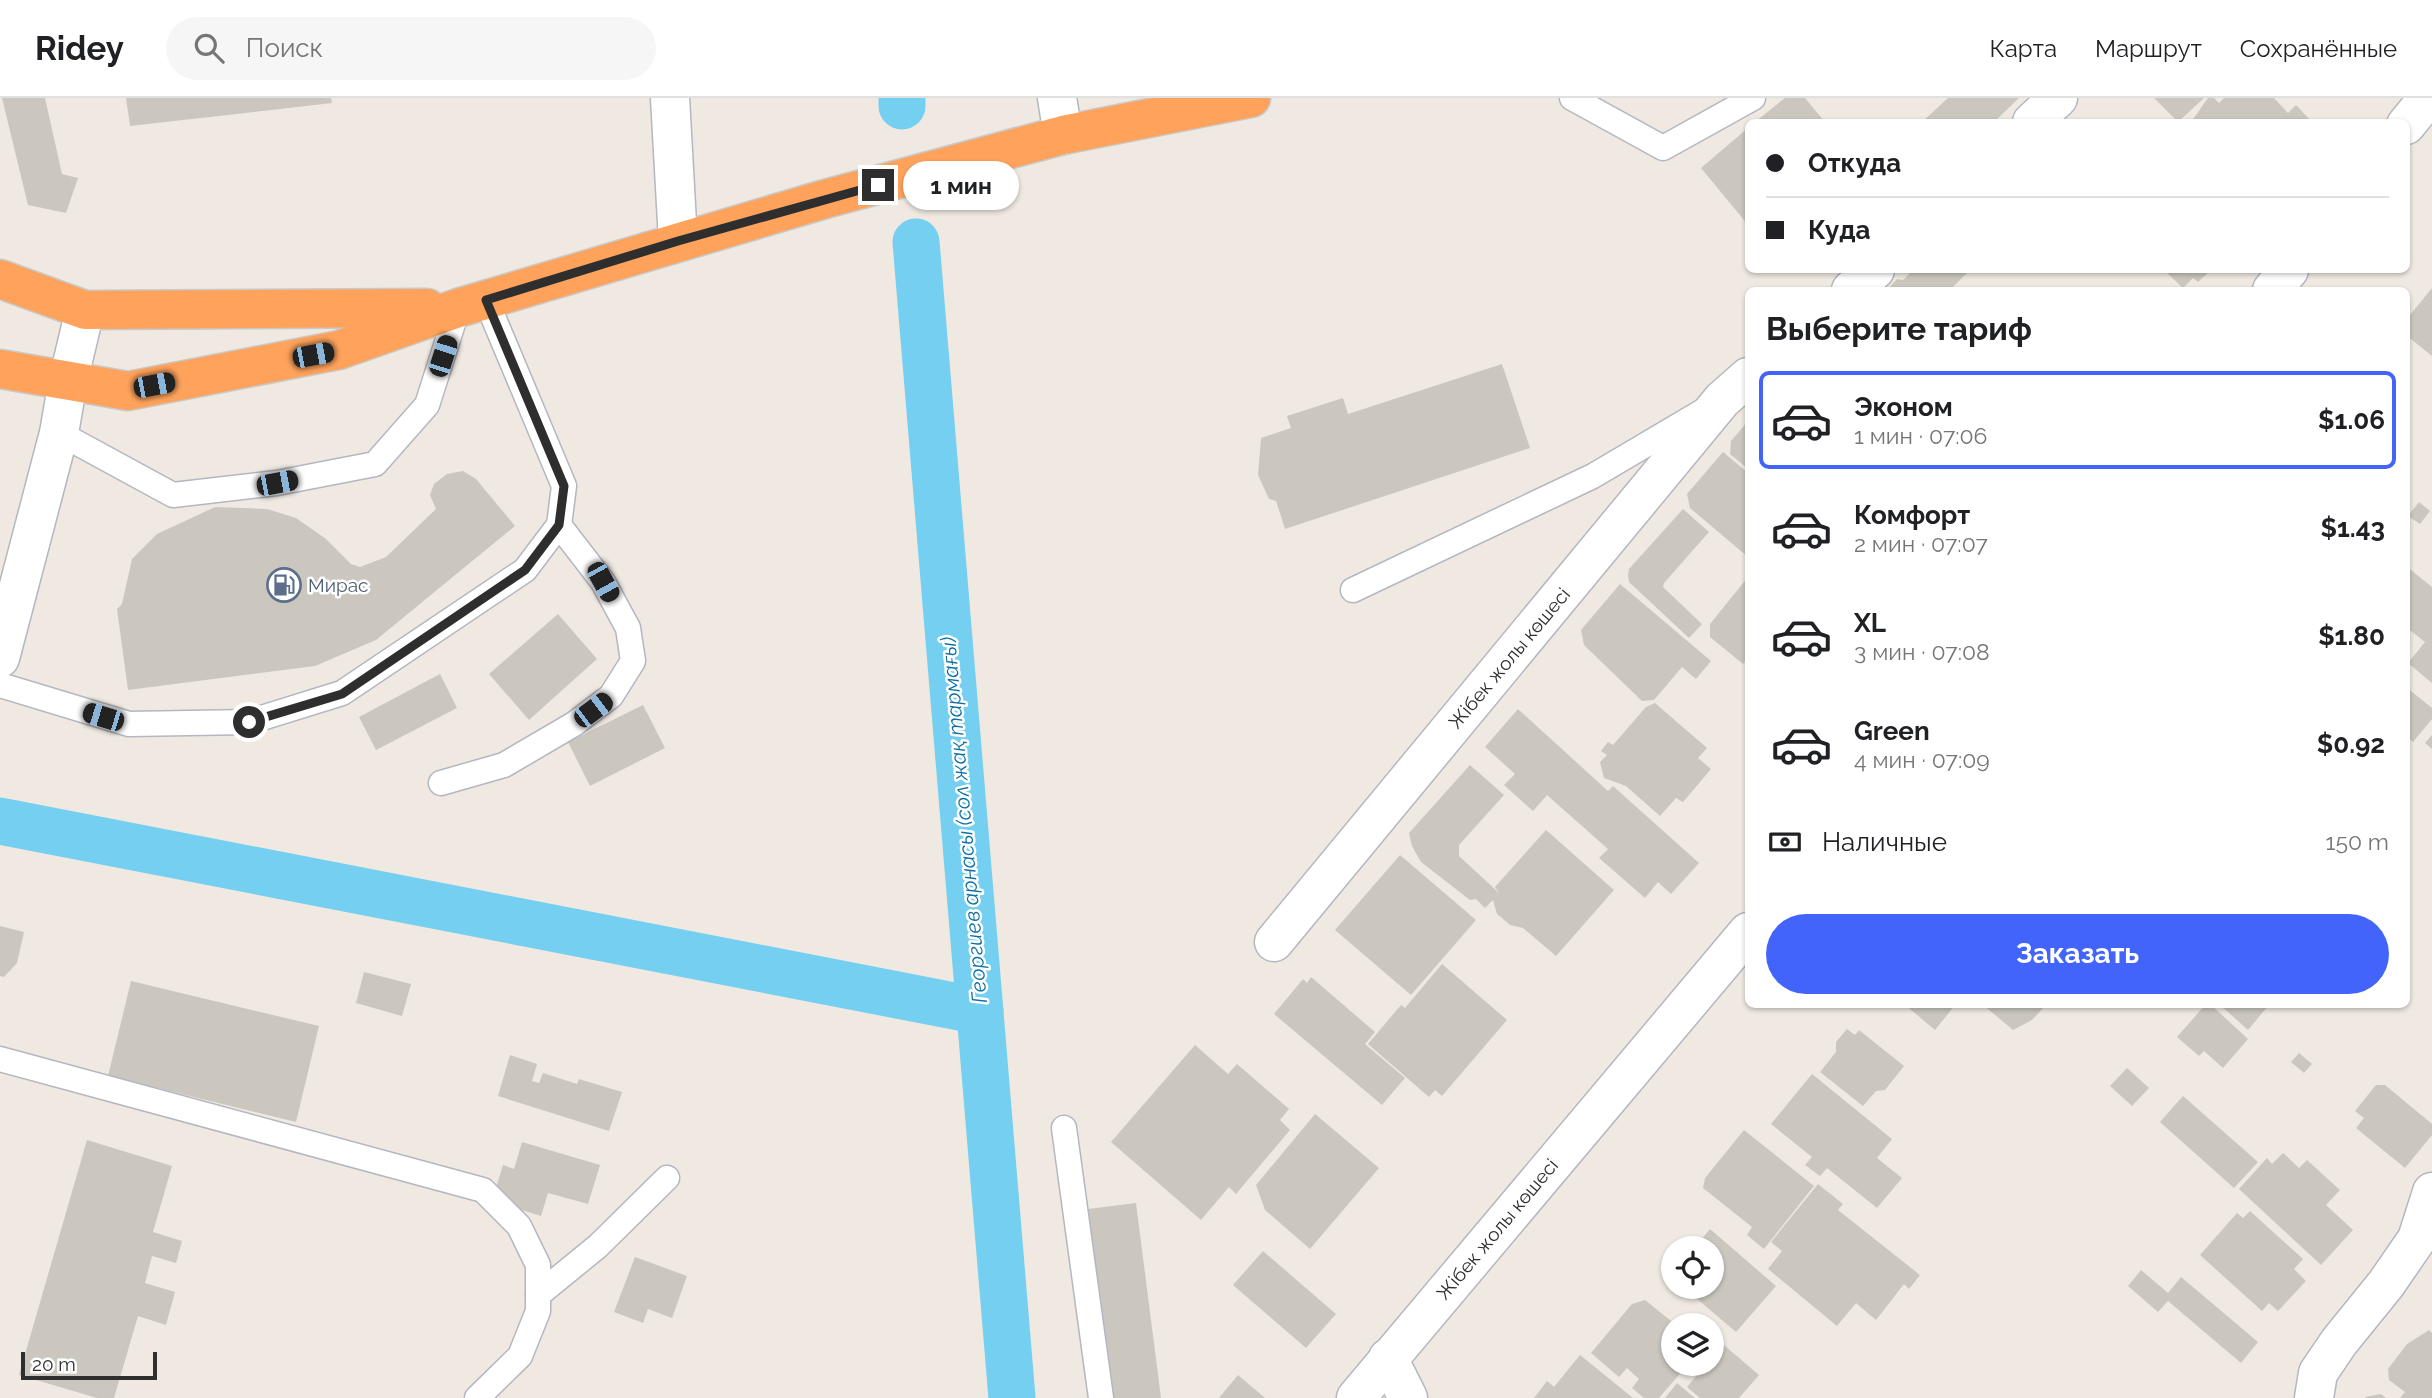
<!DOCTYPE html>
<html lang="ru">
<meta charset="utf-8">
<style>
body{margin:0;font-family:Raleway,sans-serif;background:#f6f6f6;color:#202124;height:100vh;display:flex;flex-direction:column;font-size:26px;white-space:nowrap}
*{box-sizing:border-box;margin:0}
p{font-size:23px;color:#757577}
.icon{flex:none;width:38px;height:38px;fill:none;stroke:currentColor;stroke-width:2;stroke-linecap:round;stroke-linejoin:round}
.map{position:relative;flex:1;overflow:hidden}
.details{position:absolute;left:1745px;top:189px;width:665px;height:721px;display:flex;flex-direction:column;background:#fff;border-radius:10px;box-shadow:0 2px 5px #0004}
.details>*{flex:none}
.hud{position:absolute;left:1745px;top:21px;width:665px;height:154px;border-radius:10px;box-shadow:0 2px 5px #0004;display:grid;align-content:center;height:154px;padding:0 21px;background:#fff}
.buttons{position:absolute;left:1661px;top:1138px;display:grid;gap:14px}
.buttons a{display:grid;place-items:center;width:63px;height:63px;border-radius:50%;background:#fff;box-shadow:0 2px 5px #0004;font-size:35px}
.scale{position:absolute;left:21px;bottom:18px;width:136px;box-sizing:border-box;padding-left:7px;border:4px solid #2e2e2e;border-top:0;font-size:19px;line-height:24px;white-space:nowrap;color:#2e2e2e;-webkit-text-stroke:5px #fff;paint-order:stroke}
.end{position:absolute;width:32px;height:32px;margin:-16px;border:9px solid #2e2e2e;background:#fff;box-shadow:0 0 0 4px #fff}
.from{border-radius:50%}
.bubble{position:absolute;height:49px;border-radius:24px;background:#fff;box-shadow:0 2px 5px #0004;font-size:23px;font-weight:700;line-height:49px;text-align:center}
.car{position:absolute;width:21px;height:42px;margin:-21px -10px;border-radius:9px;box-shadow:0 0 5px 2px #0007;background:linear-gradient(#222 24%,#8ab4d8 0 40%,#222 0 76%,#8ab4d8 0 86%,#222 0)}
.hud b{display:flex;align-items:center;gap:24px;height:66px;font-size:26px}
.hud b+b{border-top:2px solid #e0e0e0}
.hud i{width:18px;height:18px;background:#202124}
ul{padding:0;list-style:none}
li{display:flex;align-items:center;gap:21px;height:98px;margin:0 14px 10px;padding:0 7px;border:4px solid transparent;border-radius:10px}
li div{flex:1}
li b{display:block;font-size:26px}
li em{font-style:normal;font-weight:700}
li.on{border-color:#4264fb}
li>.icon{width:63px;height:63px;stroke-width:1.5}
h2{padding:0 21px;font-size:32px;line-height:84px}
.pay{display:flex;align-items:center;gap:18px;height:77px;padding:0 21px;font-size:26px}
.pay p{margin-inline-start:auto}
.button{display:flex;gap:14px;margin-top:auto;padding:14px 21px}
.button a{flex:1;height:80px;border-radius:42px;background:#4264fb;color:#fff;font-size:28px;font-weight:700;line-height:80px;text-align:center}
header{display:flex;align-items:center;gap:42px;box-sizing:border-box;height:98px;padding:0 35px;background:#fff;border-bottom:2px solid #e0e0e0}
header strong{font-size:33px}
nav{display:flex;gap:38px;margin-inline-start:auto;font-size:24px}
.search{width:490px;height:63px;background:#f6f6f6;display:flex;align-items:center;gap:18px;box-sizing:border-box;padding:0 24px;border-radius:38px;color:#757577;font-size:26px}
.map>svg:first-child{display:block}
</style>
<header>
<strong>Ridey</strong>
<div class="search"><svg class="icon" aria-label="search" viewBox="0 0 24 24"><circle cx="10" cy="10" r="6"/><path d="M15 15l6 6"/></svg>Поиск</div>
<nav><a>Карта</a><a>Маршрут</a><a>Сохранённые</a></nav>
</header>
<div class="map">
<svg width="2432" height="1300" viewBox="0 0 2432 1300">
<rect width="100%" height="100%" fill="#efe9e1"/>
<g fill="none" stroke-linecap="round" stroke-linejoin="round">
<g stroke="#75cff0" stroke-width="47">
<path d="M 902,0 L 902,8"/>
<path d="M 916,144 L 1012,1300"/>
<path d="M 0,723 L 980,913"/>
</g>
</g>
<g fill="#cbc7bf">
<path d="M 2,0 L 45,0 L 62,76 L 78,80 L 66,115 L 28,107 Z"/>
<path d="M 126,0 L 331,0 L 332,5 L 130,28 Z"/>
<path d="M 1785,0 L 1805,0 L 1825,24 L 1755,24 Z"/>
<path d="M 1948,0 L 2019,0 L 1994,24 L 1922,24 Z"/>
<path d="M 2154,0 L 2204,0 L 2178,24 Z"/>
<path d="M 2208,0 L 2214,0 L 2219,5 L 2224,0 L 2274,0 L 2288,15 L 2296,7 L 2312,24 L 2191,24 Z"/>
<path d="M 1748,30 L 1748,127 L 1701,70 Z"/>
<path d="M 1913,172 L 1970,172 L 1950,192 L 1887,192 L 1897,181 L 1903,182 Z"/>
<path d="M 2164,172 L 2211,172 L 2198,184 L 2193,180 L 2183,190 Z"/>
<path d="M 2432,190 L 2432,258 L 2406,237 L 2406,222 Z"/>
<path d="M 1502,266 L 1530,350 L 1285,431 L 1276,403 L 1269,401 L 1258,377 L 1261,340 L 1291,330 L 1287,318 L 1343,300 L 1348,316 Z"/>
<path d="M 1748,323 L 1748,371 L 1730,356 L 1731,343 Z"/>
<path d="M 1723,354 L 1748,375 L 1748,459 L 1690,410 L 1687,396 Z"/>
<path d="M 463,373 L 476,381 L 515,428 L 376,542 L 315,568 L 128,592 L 117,511 L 122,506 L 132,461 L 157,436 L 215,409 L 267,411 L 296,420 L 326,441 L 351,466 L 360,469 L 386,459 L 436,411 L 430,397 L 434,386 L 447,376 Z"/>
<path d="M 2419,404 L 2430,413 L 2420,426 L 2408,418 Z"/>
<path d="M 1683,411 L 1709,434 L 1664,485 L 1663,489 L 1702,526 L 1689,540 L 1629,484 L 1628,477 L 1629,471 Z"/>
<path d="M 2406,468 L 2432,489 L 2432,585 L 2408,565 L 2425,544 L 2406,529 Z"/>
<path d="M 1748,479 L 1748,559 L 1743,566 L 1710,539 L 1710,526 Z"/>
<path d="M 1620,486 L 1711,563 L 1696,581 L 1682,569 L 1654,602 L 1642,603 L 1584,547 L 1581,532 Z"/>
<path d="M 558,516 L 597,561 L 529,622 L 489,576 Z"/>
<path d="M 440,576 L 457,610 L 376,652 L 359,619 Z"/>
<path d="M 2406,589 L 2432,610 L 2432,621 L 2413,644 L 2406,638 Z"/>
<path d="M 1655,605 L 1707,650 L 1698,660 L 1711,671 L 1683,704 L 1676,700 L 1660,718 L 1626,688 L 1604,680 L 1600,664 L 1607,657 L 1601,653 L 1608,644 L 1613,647 L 1646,609 Z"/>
<path d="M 643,607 L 665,650 L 590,688 L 568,644 Z"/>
<path d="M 1518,611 L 1608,693 L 1613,688 L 1699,765 L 1671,796 L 1658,784 L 1645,800 L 1599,760 L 1608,751 L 1547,697 L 1533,713 L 1504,687 L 1515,676 L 1485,649 Z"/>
<path d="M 2432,637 L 2432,651 L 2425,645 Z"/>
<path d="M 1470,667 L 1504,697 L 1459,747 L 1459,758 L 1499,795 L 1495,789 L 1546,732 L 1614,792 L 1556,858 L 1523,830 L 1510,827 L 1497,816 L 1493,802 L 1485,810 L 1476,801 L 1470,802 L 1421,764 L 1412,748 L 1409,735 Z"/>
<path d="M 1400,757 L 1476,822 L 1411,897 L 1335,832 Z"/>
<path d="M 0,828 L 24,834 L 17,865 L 4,879 L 0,878 Z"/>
<path d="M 1442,866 L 1507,922 L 1442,998 L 1435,992 L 1429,999 L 1368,946 L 1401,907 L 1405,910 Z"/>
<path d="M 364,874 L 411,886 L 402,918 L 356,905 Z"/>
<path d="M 1311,879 L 1375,934 L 1365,946 L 1405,980 L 1382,1007 L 1274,916 L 1303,881 L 1307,885 Z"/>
<path d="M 131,883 L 319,928 L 296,1024 L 108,978 Z"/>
<path d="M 1904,906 L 1956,906 L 1935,932 Z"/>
<path d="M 1982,906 L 2047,906 L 2032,922 L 2013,932 Z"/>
<path d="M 2206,906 L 2210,906 L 2248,941 L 2223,970 L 2204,953 L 2199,958 L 2177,939 Z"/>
<path d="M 2219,906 L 2266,906 L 2268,908 L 2248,932 Z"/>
<path d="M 1847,931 L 1855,937 L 1859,932 L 1904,968 L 1885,992 L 1876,993 L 1863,1008 L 1820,974 L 1836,954 L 1836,944 Z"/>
<path d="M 1195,947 L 1228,976 L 1237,966 L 1289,1011 L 1280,1022 L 1290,1032 L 1236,1096 L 1229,1089 L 1201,1122 L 1111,1044 Z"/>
<path d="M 2299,955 L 2312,966 L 2304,975 L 2291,964 Z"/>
<path d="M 510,957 L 537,966 L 532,983 L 539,985 L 543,975 L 577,986 L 579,981 L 622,994 L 609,1033 L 498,998 Z"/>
<path d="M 2127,970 L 2149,990 L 2132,1008 L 2110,988 Z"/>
<path d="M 1812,976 L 1892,1041 L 1877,1060 L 1902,1080 L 1877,1110 L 1827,1070 L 1820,1078 L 1805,1067 L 1812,1059 L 1771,1026 Z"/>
<path d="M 2376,987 L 2385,987 L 2432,1026 L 2432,1037 L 2405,1070 L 2356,1030 L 2364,1020 L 2355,1013 Z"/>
<path d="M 2183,998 L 2258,1064 L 2234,1090 L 2160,1024 Z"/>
<path d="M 1315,1016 L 1379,1070 L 1310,1151 L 1265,1112 L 1256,1087 Z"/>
<path d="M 1744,1032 L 1814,1088 L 1764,1151 L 1747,1137 L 1752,1129 L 1703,1090 L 1705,1080 Z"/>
<path d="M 87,1042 L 172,1068 L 153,1134 L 182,1143 L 176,1165 L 152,1158 L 145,1185 L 175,1194 L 166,1227 L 138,1218 L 114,1300 L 97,1300 L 19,1277 Z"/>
<path d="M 522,1044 L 600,1067 L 588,1106 L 548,1095 L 541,1118 L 502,1106 L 505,1096 L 495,1093 L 503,1067 L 514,1071 Z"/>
<path d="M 2283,1055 L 2299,1070 L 2307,1062 L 2340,1092 L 2326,1107 L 2353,1132 L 2321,1167 L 2239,1091 L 2267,1060 L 2272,1066 Z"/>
<path d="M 1818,1086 L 1843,1106 L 1838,1112 L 1920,1177 L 1909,1191 L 1904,1186 L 1876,1222 L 1856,1205 L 1837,1228 L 1768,1171 L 1782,1153 L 1771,1144 Z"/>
<path d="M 1136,1105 L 1161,1300 L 1104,1300 L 1080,1112 Z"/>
<path d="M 2250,1113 L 2303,1161 L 2294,1171 L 2306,1183 L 2278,1213 L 2269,1205 L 2262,1213 L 2200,1157 L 2237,1115 L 2243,1120 Z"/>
<path d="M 1710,1131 L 1776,1188 L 1736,1234 L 1690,1195 L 1696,1188 L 1712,1188 L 1712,1150 L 1694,1150 Z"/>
<path d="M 1263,1153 L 1336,1216 L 1306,1250 L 1233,1187 Z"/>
<path d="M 635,1159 L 687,1178 L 672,1220 L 648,1211 L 643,1225 L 614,1214 Z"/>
<path d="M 2141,1172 L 2168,1195 L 2181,1179 L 2258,1244 L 2241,1265 L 2168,1203 L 2158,1214 L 2128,1188 Z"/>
<path d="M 1645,1202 L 1676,1227 L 1673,1227 L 1673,1265 L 1689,1265 L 1659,1300 L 1644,1300 L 1632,1290 L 1639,1281 L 1627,1270 L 1619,1279 L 1591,1255 L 1632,1206 Z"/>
<path d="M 2429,1232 L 2432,1235 L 2432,1300 L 2400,1300 L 2405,1294 L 2389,1282 L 2388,1271 L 2407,1246 Z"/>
<path d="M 1712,1237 L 1759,1277 L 1739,1300 L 1700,1300 L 1687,1289 L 1702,1271 L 1696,1265 L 1712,1265 Z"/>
<path d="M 1580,1257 L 1633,1300 L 1534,1300 L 1547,1283 L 1554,1289 Z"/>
<path d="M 1238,1277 L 1265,1300 L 1219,1300 Z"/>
<path d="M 1677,1285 L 1695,1300 L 1665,1300 Z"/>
<path d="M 2381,1296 L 2386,1300 L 2366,1300 L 2365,1299 Z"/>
</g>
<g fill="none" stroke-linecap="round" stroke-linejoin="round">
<g stroke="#b4b7c1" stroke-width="27">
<g id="lane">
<path d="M 1572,0 L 1663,50 L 1753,0"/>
<path d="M 59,335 L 173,397 L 277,385 L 375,366 L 427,307 L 458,210"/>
<path d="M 1353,492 L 1593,378 L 1703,313"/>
<path d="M 0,587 L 129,626 L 249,624 L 342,595 L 525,472 L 559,427 L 564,388 L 486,202"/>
<path d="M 441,685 L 504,667 L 574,626 L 611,598 L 633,563 L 628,530 L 603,484 L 559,427"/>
<path d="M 0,961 L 483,1092 L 519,1128 L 538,1167 L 538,1213 L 520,1258 L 477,1300"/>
<path d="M 1064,1030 L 1101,1300"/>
<path d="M 538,1197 L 598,1148 L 667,1080"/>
</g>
</g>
<g stroke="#b4b7c1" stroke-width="41">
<g id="street">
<path d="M 670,0 L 678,143"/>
<path d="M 1057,0 L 1063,37"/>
<path d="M 2032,24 L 2058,0"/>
<path d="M 2406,27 L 2428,0"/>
<path d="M 1851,192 L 1875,172"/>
<path d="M 2272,192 L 2289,172"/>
<path d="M 1274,844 L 1722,302 L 1748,279"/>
<path d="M 1388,1260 L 1408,1300"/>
<path d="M 1356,1300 L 1748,834"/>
<path d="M 2314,1300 L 2318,1275 L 2339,1244 L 2386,1186 L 2417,1141 L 2432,1094"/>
</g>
</g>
<g stroke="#b4b7c1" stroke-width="41">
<path id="secondary" d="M 0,560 L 59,335 L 68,283 L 85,212"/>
</g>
<g stroke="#c9c9c9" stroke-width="41">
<g id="highway">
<path d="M 0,181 L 85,212 L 427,210"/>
<path d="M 0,271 L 128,293 L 339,252 L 458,210 L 825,101 L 1063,37 L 1251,0"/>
</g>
</g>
<use href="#lane" stroke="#fff" stroke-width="24"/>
<use href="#street" stroke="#fff" stroke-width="38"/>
<use href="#secondary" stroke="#fff" stroke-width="38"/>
<use href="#highway" stroke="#ffa35c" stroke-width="38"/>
</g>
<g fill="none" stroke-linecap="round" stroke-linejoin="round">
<path stroke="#2e2e2e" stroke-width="9" d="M 249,624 L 342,596 L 525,472 L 559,427 L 564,388 L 486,202 L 678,143 L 878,87"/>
</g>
<defs>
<g id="fuel-ring" transform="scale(1.75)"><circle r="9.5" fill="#fff" stroke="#5c6f8a" stroke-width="1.5"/><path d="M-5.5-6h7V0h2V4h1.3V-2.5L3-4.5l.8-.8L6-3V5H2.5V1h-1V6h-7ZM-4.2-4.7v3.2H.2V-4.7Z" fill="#5c6f8a"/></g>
</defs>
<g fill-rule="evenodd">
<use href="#fuel-ring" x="284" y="487"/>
</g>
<g text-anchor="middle" stroke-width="5" stroke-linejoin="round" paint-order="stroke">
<g font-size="19" fill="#4e5e75" stroke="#fff" text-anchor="start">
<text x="308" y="494">Мирас</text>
</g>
<g font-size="19" fill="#2e2e2e" stroke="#fff">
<text transform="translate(1509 560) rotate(-50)" y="7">Жібек жолы көшесі</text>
<text transform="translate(1497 1131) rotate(-50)" y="7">Жібек жолы көшесі</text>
</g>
<g font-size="21" font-style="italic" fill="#0d6fa3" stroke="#fff">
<text transform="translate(964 722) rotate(-95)" y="7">Георгиев арнасы (сол жақ тармағы)</text>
</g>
</g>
</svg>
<div class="buttons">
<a><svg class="icon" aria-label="locate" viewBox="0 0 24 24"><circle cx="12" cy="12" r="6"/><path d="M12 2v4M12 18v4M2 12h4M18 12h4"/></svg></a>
<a><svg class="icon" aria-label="layers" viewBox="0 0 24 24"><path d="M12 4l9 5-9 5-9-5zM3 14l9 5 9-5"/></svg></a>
</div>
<div class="scale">20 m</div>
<i class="end from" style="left:249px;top:624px"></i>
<i class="end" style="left:878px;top:87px"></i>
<div class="bubble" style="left:903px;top:63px;width:116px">1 мин</div>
<i class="car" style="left:313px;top:257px;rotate:79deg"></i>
<i class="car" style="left:443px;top:258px;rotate:18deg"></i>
<i class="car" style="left:154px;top:287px;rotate:79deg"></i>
<i class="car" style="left:277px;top:385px;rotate:79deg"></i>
<i class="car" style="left:603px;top:484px;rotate:151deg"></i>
<i class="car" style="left:593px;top:612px;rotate:53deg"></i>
<i class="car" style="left:103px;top:619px;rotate:287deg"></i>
<div class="hud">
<b><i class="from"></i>Откуда</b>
<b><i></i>Куда</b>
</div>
<section class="details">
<h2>Выберите тариф</h2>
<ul>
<li class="on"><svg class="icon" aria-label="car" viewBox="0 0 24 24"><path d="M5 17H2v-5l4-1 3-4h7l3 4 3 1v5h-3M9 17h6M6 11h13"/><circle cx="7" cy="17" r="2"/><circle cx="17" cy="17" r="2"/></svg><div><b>Эконом</b><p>1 мин · 07:06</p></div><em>$1.06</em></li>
<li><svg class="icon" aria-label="car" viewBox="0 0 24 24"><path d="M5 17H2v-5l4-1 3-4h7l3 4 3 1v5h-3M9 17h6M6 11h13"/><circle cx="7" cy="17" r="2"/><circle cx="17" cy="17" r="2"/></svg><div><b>Комфорт</b><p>2 мин · 07:07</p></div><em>$1.43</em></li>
<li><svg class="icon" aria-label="car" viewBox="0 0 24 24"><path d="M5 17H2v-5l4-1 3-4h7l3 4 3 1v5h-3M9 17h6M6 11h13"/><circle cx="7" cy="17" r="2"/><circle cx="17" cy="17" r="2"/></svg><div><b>XL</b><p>3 мин · 07:08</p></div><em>$1.80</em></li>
<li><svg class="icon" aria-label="car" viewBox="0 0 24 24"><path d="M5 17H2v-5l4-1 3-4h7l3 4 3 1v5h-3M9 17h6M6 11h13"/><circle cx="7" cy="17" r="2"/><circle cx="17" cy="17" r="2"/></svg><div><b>Green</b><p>4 мин · 07:09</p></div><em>$0.92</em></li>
</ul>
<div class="pay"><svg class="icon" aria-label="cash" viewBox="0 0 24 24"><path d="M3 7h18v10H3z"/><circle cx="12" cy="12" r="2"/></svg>Наличные<p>150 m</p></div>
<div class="button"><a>Заказать</a></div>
</section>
</div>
